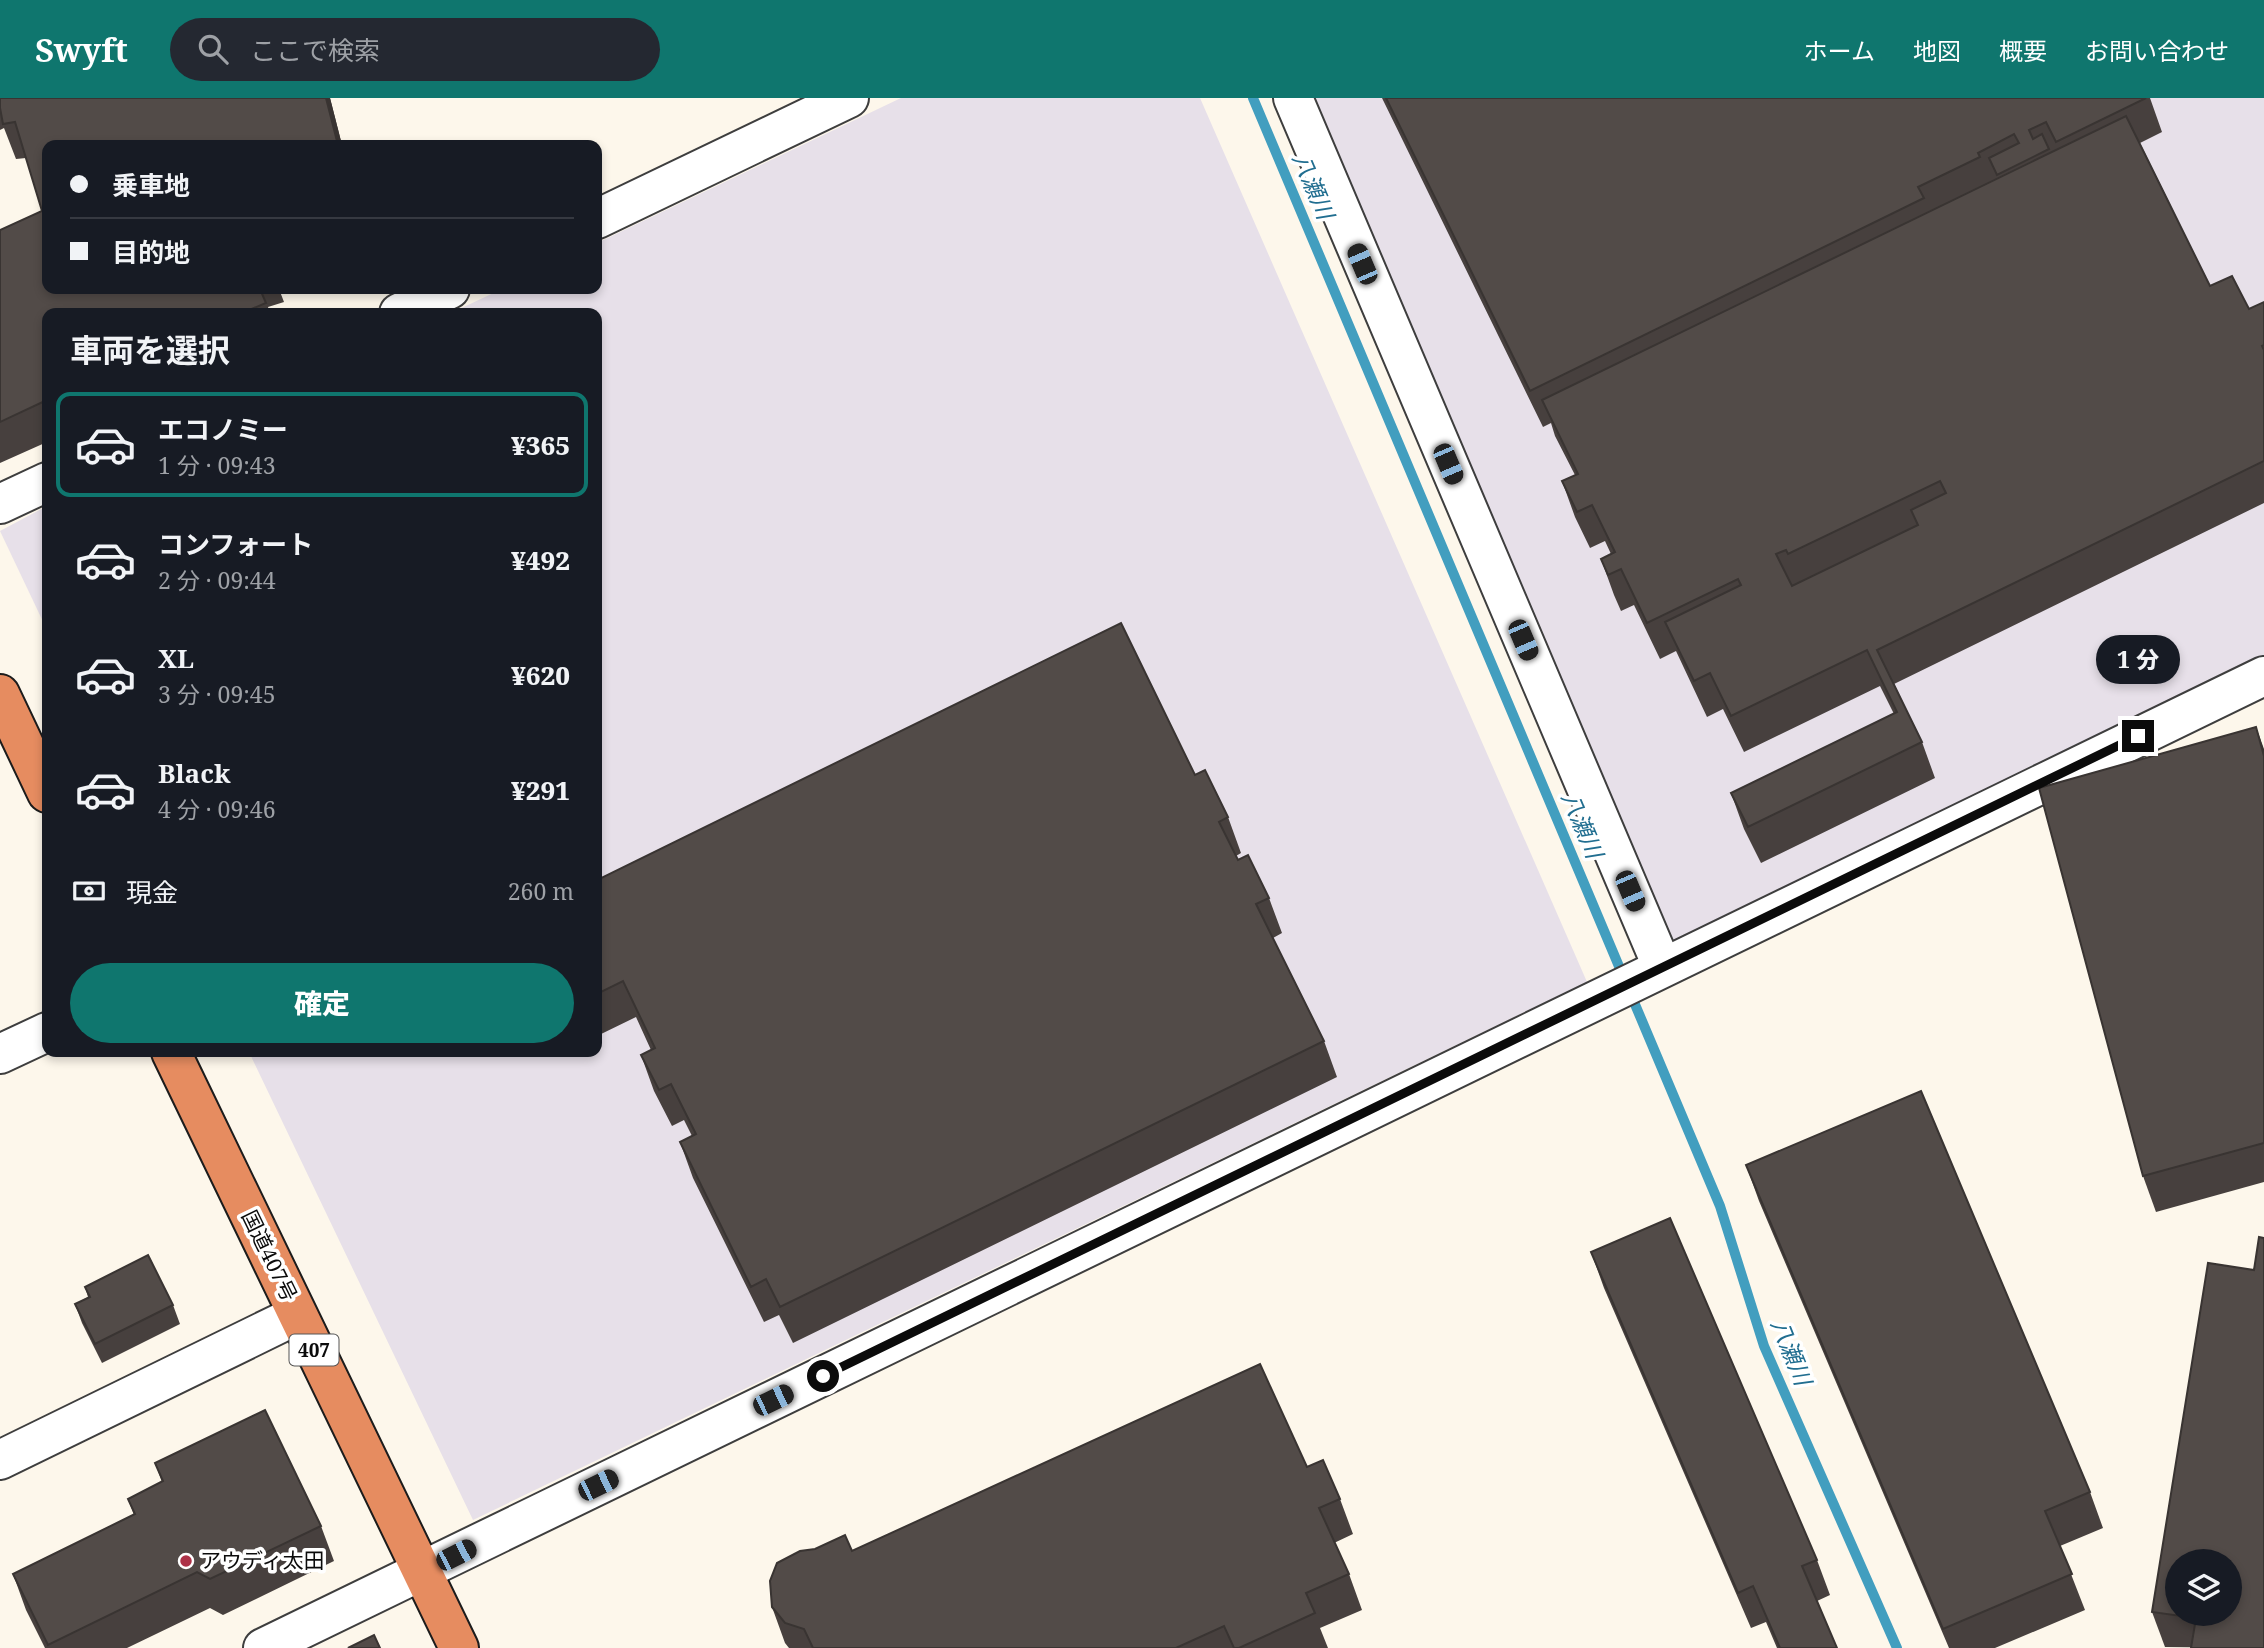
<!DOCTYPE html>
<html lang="ja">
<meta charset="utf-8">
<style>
body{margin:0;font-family:"Noto Serif","Noto Sans JP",serif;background:#242831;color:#f1f3f6;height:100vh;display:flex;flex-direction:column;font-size:26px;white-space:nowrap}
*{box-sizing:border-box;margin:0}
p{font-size:23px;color:#9ea1a6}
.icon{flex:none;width:38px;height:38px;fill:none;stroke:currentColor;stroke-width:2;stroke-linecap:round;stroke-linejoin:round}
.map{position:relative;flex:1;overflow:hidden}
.drawer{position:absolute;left:42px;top:210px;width:560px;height:749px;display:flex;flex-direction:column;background:#171b24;border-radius:14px;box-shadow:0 4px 10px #0003}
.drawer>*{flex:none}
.hud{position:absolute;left:42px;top:42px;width:560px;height:154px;border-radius:14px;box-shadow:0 4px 10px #0003;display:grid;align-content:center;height:154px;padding:0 28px;background:#171b24}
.fabs{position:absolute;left:2165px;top:1451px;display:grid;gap:14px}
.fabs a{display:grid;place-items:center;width:77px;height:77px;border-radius:50%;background:#171b24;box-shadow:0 4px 10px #0003;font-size:35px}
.end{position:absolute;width:32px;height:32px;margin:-16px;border:9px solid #0b0b0b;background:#fff;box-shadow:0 0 0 4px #fff}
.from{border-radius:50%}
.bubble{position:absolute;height:49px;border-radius:24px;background:#171b24;box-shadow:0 4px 10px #0003;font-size:23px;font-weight:800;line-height:49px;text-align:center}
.car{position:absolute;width:21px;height:42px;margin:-21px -10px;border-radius:9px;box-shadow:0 0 5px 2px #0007;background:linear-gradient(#222 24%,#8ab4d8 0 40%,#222 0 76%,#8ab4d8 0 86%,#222 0)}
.hud b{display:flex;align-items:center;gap:24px;height:66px;font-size:26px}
.hud b+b{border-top:2px solid #363941}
.hud i{width:18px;height:18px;background:#f1f3f6}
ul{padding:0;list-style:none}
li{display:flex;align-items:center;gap:21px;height:105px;margin:0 14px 10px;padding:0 14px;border:4px solid transparent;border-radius:14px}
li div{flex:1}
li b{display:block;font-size:26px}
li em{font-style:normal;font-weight:800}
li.active{border-color:#0f766e}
li>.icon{width:63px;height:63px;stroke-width:1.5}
h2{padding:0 28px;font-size:32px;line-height:84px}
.pay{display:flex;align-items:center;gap:18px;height:77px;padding:0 28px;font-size:26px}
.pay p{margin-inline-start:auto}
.cta{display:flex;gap:14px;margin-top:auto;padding:14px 28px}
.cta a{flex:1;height:80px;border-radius:42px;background:#0f766e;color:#fff;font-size:28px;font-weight:800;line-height:80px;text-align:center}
header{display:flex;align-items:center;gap:42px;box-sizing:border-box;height:98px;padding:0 35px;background:#0f766e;color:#fff}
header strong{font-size:33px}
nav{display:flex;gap:38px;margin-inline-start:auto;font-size:24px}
.search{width:490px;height:63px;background:#242831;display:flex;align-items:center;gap:18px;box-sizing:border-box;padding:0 24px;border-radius:38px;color:#9ea1a6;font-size:26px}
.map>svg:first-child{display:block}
</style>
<header>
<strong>Swyft</strong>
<div class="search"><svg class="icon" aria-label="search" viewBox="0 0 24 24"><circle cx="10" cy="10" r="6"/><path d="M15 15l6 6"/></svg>ここで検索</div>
<nav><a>ホーム</a><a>地図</a><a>概要</a><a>お問い合わせ</a></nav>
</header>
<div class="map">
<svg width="2264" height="1550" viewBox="0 0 2264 1550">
<rect width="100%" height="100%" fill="#fdf7eb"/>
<g fill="#e7e0e9">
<path d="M 901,0 L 1200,0 L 1587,884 L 473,1422 L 249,954 L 597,954 L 597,215 L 451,215 L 502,191 L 597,191 L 597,145 Z"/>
<path d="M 1304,0 L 2264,0 L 2264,561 L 1665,850 Z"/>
<path d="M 47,408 L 47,532 L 0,433 Z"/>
</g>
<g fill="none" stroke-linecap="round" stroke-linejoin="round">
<path stroke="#429ebf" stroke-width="10" d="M 1253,0 L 1720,1108 L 1764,1248 L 1897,1550"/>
<g stroke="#3e3e3e" stroke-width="42">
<g id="minor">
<path d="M 1293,0 L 1662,868"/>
<path d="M 597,121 L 849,0"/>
<path d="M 399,215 L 450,191"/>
<path d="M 0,406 L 47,384"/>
<path d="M 0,956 L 47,934"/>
<path d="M 0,1362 L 297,1217"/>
<path d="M 263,1550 L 2264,578"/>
</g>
</g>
<g stroke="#1c1c1c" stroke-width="42">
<g id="highway">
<path d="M 0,596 L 47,695"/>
<path d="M 171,954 L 459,1550"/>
</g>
</g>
<use href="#minor" stroke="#fff" stroke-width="38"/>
<use href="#highway" stroke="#e68c60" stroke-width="38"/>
</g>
<g fill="#47403e">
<path d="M 0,0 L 330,0 L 342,47 L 47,47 L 47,191 L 279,191 L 284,204 L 268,209 L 270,215 L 47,215 L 47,344 L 0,365 L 0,132 L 42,113 L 26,60 L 16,61 L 4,30 L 0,32 Z"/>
<path d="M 1382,0 L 2150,0 L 2162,34 L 2140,45 L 2210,188 L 2249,211 L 2264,204 L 2264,405 L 1894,586 L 1922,644 L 1935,680 L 1761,765 L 1744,731 L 1731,695 L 1894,616 L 1880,588 L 1744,654 L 1723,611 L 1707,619 L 1676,553 L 1660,561 L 1634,507 L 1621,513 L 1614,497 L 1601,461 L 1611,456 L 1605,443 L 1590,450 L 1575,419 L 1562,383 L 1575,377 L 1555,338 L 1551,325 L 1543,329 Z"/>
<path d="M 2264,651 L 2264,1084 L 2156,1114 L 2143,1078 Z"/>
<path d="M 1195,677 L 1228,719 L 1241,755 L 1236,758 L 1238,762 L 1269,800 L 1282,835 L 1273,840 L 1324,943 L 1337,979 L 793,1245 L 779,1217 L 764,1224 L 693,1080 L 680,1044 L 692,1038 L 684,1022 L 672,1028 L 654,993 L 641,957 L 651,952 L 636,919 L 597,938 L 597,782 Z"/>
<path d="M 1746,1067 L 2090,1394 L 2103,1430 L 2060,1448 L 2085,1512 L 1995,1550 L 1949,1550 L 1759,1103 Z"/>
<path d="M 1591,1154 L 1817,1462 L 1830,1497 L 1817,1503 L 1837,1550 L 1777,1550 L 1766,1524 L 1751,1530 L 1604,1190 Z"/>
<path d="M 2208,1165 L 2264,1550 L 2165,1549 L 2152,1514 Z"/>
<path d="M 85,1189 L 173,1207 L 180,1226 L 102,1265 L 82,1225 L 75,1206 L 88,1199 Z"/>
<path d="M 155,1365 L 321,1428 L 334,1463 L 223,1517 L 210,1510 L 127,1550 L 45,1550 L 26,1512 L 13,1476 L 134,1417 L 128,1401 L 162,1384 Z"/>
<path d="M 1340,1401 L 1353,1436 L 1334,1445 L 1349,1476 L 1362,1512 L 1320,1530 L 1328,1550 L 789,1550 L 785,1545 L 772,1509 L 852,1453 Z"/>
</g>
<g fill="#393432">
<path d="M 326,0 L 330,0 L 342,47 L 338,47 Z"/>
<path d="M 2256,629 L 2264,651 L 2264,658 Z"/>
</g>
<g fill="#524b48" stroke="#393432" stroke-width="2" fill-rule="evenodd">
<path d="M 0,0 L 326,0 L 338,47 L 47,47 L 47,191 L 260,191 L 266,205 L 242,215 L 47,215 L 47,302 L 0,324 L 0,132 L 42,113 L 15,24 L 3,26 L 0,10 Z"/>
<path d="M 1386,0 L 2146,0 L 2056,44 L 2046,24 L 2029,32 L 2033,41 L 2042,36 L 2049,51 L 1997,77 L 1989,60 L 2019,45 L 2014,36 L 1978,55 L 1980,59 L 1918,89 L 1924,100 L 1530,293 Z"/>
<path d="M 2126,18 L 2210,188 L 2232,178 L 2249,211 L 2264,204 L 2264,247 L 2262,248 L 2264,252 L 2264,363 L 1877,552 L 1922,644 L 1748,729 L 1731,695 L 1897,614 L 1867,552 L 1731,618 L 1710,575 L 1694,583 L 1665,524 L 1741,487 L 1738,481 L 1647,525 L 1621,471 L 1608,477 L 1601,461 L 1615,454 L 1592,407 L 1577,414 L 1562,383 L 1578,376 L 1542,302 ZM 1940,383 L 1946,395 L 1911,412 L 1918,427 L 1792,488 L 1776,456 L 1786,452 L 1788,456 Z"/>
<path d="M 1121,525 L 1195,677 L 1205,672 L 1228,719 L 1219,724 L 1238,762 L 1248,757 L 1269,800 L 1256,806 L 1324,943 L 780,1209 L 766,1181 L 751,1189 L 680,1044 L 696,1036 L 671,986 L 659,992 L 641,957 L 655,950 L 623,883 L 597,896 L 597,782 Z"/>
<path d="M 2256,629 L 2264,658 L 2264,1045 L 2143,1078 L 2039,690 Z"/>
<path d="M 1921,993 L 2090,1394 L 2045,1413 L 2072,1476 L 1943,1531 L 1746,1067 Z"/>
<path d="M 1670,1120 L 1817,1462 L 1802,1468 L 1837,1550 L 1780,1550 L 1753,1488 L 1738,1495 L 1591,1154 Z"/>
<path d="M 2259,1139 L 2264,1140 L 2264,1550 L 2191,1550 L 2196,1520 L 2152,1514 L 2208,1165 L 2254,1172 ZM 2177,1463 L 2230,1463 L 2230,1516 L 2177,1516 Z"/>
<path d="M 148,1157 L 173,1207 L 95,1246 L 75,1206 L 90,1199 L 85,1189 Z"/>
<path d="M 1260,1266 L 1307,1369 L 1323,1362 L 1340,1401 L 1319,1410 L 1349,1476 L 1306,1495 L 1315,1515 L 1239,1550 L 1234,1550 L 1224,1528 L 1176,1550 L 813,1550 L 804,1531 L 785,1525 L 772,1509 L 770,1483 L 777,1465 L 800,1453 L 815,1451 L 845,1437 L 852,1453 Z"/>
<path d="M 265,1312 L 321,1428 L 210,1481 L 197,1474 L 48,1547 L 13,1476 L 135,1416 L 128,1401 L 163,1383 L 155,1365 Z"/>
<path d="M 374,1537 L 380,1550 L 348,1550 Z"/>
</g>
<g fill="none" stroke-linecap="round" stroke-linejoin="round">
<path stroke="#0b0b0b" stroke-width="9" d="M 823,1278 L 2138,638"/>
</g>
<circle fill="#ad3147" stroke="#fff" stroke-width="2.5" cx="186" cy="1463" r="7"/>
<g text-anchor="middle" stroke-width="7" stroke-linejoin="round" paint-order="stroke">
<rect fill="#fff" stroke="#545454" stroke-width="2" x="289.5" y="1236.5" width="49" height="31" rx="5"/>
<g font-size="19" font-weight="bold" fill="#0b0b0b">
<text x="314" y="1259">407</text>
</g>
<g font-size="21" fill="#0b0b0b" stroke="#fff">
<text transform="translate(269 1158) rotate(64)" y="7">国道407号</text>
</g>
<g font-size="21" fill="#0b0b0b" stroke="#fff" text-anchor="start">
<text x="200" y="1470">アウディ太田</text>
</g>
<g font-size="23" font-style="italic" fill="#216e90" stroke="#fff">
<text transform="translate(1313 88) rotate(67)" y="8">八瀬川</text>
<text transform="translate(1582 727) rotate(67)" y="8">八瀬川</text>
<text transform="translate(1791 1254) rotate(68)" y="8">八瀬川</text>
</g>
</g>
</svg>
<div class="fabs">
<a><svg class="icon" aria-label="layers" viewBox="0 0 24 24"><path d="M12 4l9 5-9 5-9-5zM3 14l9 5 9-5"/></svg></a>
</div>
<i class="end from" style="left:823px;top:1278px"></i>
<i class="end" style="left:2138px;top:638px"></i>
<div class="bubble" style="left:2096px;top:537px;width:84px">1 分</div>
<i class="car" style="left:1362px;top:166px;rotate:337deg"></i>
<i class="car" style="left:1448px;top:366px;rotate:157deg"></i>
<i class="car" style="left:1523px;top:542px;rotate:157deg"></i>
<i class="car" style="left:1630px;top:793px;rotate:157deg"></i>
<i class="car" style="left:773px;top:1302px;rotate:64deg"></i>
<i class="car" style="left:598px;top:1387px;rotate:64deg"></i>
<i class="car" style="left:456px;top:1457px;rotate:63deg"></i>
<div class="hud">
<b><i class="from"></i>乗車地</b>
<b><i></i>目的地</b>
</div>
<section class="drawer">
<h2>車両を選択</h2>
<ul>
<li class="active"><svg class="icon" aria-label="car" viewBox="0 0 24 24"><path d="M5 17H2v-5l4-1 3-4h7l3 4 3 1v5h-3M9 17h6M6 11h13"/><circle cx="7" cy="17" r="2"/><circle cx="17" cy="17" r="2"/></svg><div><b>エコノミー</b><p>1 分 · 09:43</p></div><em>¥365</em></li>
<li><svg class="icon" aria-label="car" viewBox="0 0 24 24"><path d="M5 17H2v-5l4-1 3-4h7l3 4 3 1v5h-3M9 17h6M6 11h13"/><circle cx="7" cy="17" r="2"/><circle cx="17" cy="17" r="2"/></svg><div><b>コンフォート</b><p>2 分 · 09:44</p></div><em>¥492</em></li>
<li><svg class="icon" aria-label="car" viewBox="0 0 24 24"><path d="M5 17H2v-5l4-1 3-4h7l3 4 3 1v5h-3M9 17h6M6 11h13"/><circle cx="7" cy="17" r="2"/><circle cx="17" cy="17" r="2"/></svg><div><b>XL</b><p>3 分 · 09:45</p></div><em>¥620</em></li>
<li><svg class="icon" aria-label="car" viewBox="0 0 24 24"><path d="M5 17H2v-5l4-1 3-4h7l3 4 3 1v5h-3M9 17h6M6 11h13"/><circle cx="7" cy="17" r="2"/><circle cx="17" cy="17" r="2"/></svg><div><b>Black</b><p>4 分 · 09:46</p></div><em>¥291</em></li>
</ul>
<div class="pay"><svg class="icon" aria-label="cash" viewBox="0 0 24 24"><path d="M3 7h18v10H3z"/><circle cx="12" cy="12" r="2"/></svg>現金<p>260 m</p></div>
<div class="cta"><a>確定</a></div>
</section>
</div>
